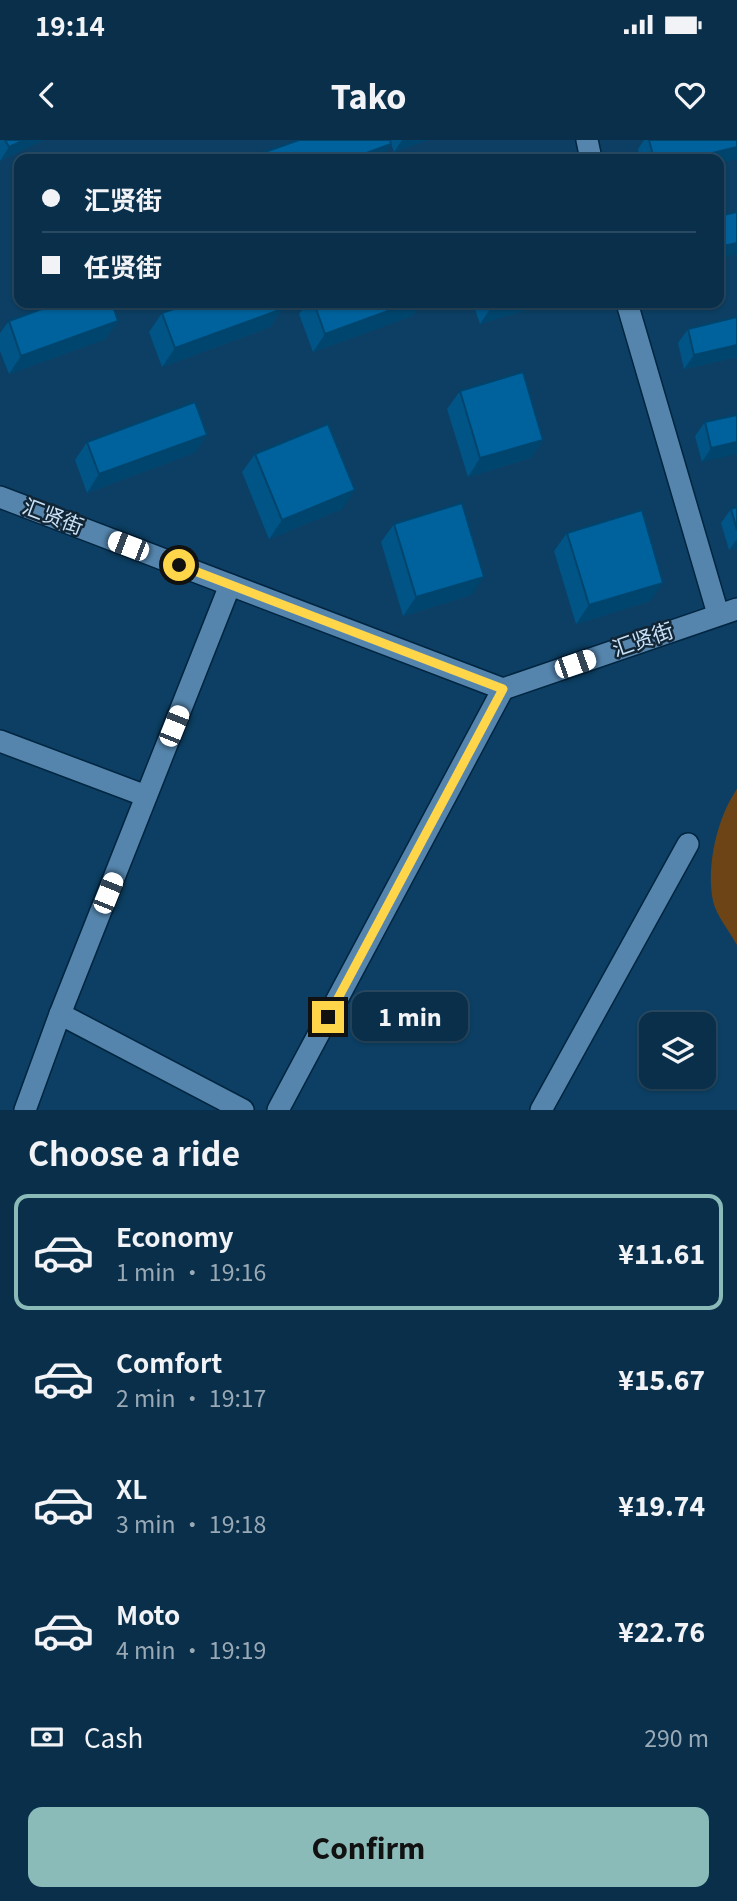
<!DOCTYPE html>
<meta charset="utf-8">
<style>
body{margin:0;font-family:Georgia,"Noto Sans SC",serif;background:#123751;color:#f1f3f6;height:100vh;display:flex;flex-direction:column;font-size:26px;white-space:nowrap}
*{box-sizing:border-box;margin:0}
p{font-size:23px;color:#99a9b5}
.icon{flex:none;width:38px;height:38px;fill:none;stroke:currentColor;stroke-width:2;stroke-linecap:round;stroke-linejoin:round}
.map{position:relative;height:970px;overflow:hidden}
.sheet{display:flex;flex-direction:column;background:#092f4a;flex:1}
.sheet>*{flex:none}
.banner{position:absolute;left:14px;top:14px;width:710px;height:154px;border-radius:14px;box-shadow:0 2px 5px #0004,0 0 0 2px #294a62;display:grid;align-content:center;height:154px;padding:0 28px;background:#092f4a}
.tools{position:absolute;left:639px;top:872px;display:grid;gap:14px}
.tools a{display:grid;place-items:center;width:77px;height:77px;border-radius:14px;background:#092f4a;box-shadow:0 2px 5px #0004,0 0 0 2px #294a62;font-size:35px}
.end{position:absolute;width:32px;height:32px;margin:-16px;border:9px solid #ffd54a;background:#111;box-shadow:0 0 0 4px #111}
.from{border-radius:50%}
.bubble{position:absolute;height:49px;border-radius:14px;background:#092f4a;box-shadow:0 2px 5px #0004,0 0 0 2px #294a62;font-size:23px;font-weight:800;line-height:49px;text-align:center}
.car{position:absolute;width:21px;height:42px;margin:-21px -10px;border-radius:9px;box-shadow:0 0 5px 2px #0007;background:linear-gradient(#fff 24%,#345 0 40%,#fff 0 76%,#345 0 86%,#fff 0)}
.banner b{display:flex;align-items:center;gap:24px;height:66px;font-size:26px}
.banner b+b{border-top:2px solid #294a62}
.banner i{width:18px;height:18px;background:#f1f3f6}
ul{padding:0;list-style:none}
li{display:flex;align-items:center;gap:21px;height:116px;margin:0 14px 10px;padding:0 14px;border:4px solid transparent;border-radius:14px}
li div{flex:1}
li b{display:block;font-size:26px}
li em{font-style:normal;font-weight:800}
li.selected{border-color:#8bbbb9}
li>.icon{width:63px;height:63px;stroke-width:1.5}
h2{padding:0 28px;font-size:32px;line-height:84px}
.pay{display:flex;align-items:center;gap:18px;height:77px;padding:0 28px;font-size:26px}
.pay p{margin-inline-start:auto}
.cta{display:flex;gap:14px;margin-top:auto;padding:14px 28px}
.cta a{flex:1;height:80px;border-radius:14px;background:#8bbbb9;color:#111;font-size:28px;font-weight:800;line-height:80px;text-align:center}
.status{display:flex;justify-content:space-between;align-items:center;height:49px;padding:0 35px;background:#092f4a;direction:ltr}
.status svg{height:19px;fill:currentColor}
header{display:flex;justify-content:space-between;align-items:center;height:91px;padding:0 28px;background:#092f4a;font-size:32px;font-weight:800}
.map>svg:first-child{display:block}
</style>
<div class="status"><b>19:14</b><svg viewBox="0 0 49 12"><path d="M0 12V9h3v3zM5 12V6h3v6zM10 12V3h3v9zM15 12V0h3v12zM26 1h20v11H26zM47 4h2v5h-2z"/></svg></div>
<header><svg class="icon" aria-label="back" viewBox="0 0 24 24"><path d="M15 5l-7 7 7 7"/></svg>Tako<svg class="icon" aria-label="heart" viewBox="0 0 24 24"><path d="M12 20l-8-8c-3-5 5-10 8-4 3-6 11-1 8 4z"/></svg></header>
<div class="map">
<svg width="737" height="970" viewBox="0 0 737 970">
<rect width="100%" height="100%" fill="#0c3f63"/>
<path fill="#6d4416" d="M 737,649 L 737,805 C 730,792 716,775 713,761 C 706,726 717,678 737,649 Z"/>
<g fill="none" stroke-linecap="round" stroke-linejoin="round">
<g stroke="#002540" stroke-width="24">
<g id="minor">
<path d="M 587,0 L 591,19"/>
<path d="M 627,163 L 718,474"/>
<path d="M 0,357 L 503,549 L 737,469"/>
<path d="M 0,601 L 146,656"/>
<path d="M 60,874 L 243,970"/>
<path d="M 25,970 L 60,874 L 230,445"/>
<path d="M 278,970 L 503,549"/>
<path d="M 541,970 L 688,704"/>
</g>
</g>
<use href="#minor" stroke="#5585ad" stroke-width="21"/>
</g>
<g fill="#005486">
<path d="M 0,0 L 43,0 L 0,21 Z"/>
<path d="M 299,0 L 427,0 L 394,12 L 391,4 L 381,19 L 260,19 L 265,12 Z"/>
<path d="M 644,0 L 737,0 L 719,19 L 640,19 L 638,9 Z"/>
<path d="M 307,163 L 421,163 L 412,176 L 313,212 L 299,174 Z"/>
<path d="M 473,163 L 544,163 L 542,165 L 480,184 Z"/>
<path d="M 282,169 L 270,187 L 162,227 L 149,192 L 162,173 Z"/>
<path d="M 737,177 L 737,217 L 684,229 L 678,203 L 688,189 Z"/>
<path d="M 9,181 L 118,181 L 105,199 L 9,234 L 0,211 L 0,193 Z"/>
<path d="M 460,251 L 543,300 L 530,318 L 468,337 L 447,269 Z"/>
<path d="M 737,275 L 702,322 L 695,296 L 705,282 Z"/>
<path d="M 207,295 L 194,313 L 87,353 L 75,320 L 87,302 Z"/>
<path d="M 255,314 L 342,369 L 269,399 L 242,332 Z"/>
<path d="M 737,367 L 737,408 L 729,410 L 721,383 L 731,369 Z"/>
<path d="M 394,384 L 471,455 L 403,476 L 381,402 Z"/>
<path d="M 567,393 L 650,461 L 576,484 L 554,411 Z"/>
</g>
<g fill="#00456d">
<path d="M 24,0 L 43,0 L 0,21 L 9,7 Z"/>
<path d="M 402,0 L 427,0 L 394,12 Z"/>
<path d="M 391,4 L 381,19 L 350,19 Z"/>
<path d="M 737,7 L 737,19 L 719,23 L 719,19 L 688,19 Z"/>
<path d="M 737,103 L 737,114 L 719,119 L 719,107 Z"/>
<path d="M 410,163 L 421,163 L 412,176 L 313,212 L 325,194 Z"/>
<path d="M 502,163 L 544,163 L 542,165 L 480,184 L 492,166 Z"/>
<path d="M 282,169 L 270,187 L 162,227 L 175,208 Z"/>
<path d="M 118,181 L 105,199 L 9,234 L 21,216 Z"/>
<path d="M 737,205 L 737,217 L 684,229 L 694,215 Z"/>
<path d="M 207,295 L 194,313 L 87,353 L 99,334 Z"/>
<path d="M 543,300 L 530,318 L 468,337 L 480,318 Z"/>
<path d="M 737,302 L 737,314 L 702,322 L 711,308 Z"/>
<path d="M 355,350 L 342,369 L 269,399 L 282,380 Z"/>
<path d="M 737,399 L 737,408 L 729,410 Z"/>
<path d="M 484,437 L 471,455 L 403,476 L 416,457 Z"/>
<path d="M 663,443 L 650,461 L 576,484 L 589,465 Z"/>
</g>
<g fill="#00629c" stroke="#00456d" stroke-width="2">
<path d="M 5,0 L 24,0 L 9,7 Z"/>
<path d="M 299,0 L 390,0 L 391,4 L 350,19 L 267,19 L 265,12 Z"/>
<path d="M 649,0 L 737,0 L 737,7 L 688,19 L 654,19 Z"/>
<path d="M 218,15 L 219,19 L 206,19 Z"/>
<path d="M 737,72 L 737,103 L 719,107 L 719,76 Z"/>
<path d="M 58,163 L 112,163 L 118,181 L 21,216 L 9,181 Z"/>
<path d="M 191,163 L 280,163 L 282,169 L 175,208 L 162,173 Z"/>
<path d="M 314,163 L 410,163 L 325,194 Z"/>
<path d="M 492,163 L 502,163 L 492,166 Z"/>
<path d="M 737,177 L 737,205 L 694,215 L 688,189 Z"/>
<path d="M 523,232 L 543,300 L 480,318 L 460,251 Z"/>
<path d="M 195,262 L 207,295 L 99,334 L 87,302 Z"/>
<path d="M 737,275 L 737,302 L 711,308 L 705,282 Z"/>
<path d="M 328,284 L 355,350 L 282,380 L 255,314 Z"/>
<path d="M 462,363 L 484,437 L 416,457 L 394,384 Z"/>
<path d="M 737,367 L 737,390 L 731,369 Z"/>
<path d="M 642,370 L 663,443 L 589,465 L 567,393 Z"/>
</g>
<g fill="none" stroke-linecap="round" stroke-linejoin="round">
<path stroke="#ffd54a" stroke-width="9" d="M 179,425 L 503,549 L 328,877"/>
</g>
<g text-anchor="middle" stroke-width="5" stroke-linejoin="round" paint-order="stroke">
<g font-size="21" fill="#c8e1f7" stroke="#112535">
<text transform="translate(53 377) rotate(21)" y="7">汇贤街</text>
<text transform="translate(643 500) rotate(-19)" y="7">汇贤街</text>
</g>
</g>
</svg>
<div class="tools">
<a><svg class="icon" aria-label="layers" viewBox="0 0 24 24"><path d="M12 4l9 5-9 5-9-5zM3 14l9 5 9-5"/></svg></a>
</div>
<i class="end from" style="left:179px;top:425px"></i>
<i class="end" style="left:328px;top:877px"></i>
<div class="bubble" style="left:352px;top:852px;width:116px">1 min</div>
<i class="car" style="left:128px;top:406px;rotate:291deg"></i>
<i class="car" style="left:575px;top:524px;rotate:71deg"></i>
<i class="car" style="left:174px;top:586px;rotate:22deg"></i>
<i class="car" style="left:108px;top:753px;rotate:22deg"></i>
<div class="banner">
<b><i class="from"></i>汇贤街</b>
<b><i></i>任贤街</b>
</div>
</div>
<section class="sheet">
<h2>Choose a ride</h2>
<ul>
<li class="selected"><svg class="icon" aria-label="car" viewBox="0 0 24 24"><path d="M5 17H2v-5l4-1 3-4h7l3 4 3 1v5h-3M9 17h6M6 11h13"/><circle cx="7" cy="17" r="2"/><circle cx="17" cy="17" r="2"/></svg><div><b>Economy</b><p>1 min · 19:16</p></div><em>¥11.61</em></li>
<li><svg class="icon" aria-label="car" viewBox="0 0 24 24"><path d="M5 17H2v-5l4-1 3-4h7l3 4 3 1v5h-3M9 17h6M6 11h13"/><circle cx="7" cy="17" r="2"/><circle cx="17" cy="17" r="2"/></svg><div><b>Comfort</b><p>2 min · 19:17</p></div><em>¥15.67</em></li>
<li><svg class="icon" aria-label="car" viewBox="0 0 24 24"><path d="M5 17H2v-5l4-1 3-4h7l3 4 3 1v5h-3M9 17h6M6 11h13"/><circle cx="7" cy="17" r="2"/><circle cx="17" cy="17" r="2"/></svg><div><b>XL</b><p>3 min · 19:18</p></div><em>¥19.74</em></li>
<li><svg class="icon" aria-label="car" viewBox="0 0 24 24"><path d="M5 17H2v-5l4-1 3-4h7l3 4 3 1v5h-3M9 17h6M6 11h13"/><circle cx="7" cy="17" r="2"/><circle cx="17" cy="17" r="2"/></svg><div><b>Moto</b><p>4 min · 19:19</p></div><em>¥22.76</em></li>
</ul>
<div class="pay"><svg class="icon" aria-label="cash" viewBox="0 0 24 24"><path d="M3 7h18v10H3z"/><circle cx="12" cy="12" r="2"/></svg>Cash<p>290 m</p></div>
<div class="cta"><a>Confirm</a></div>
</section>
